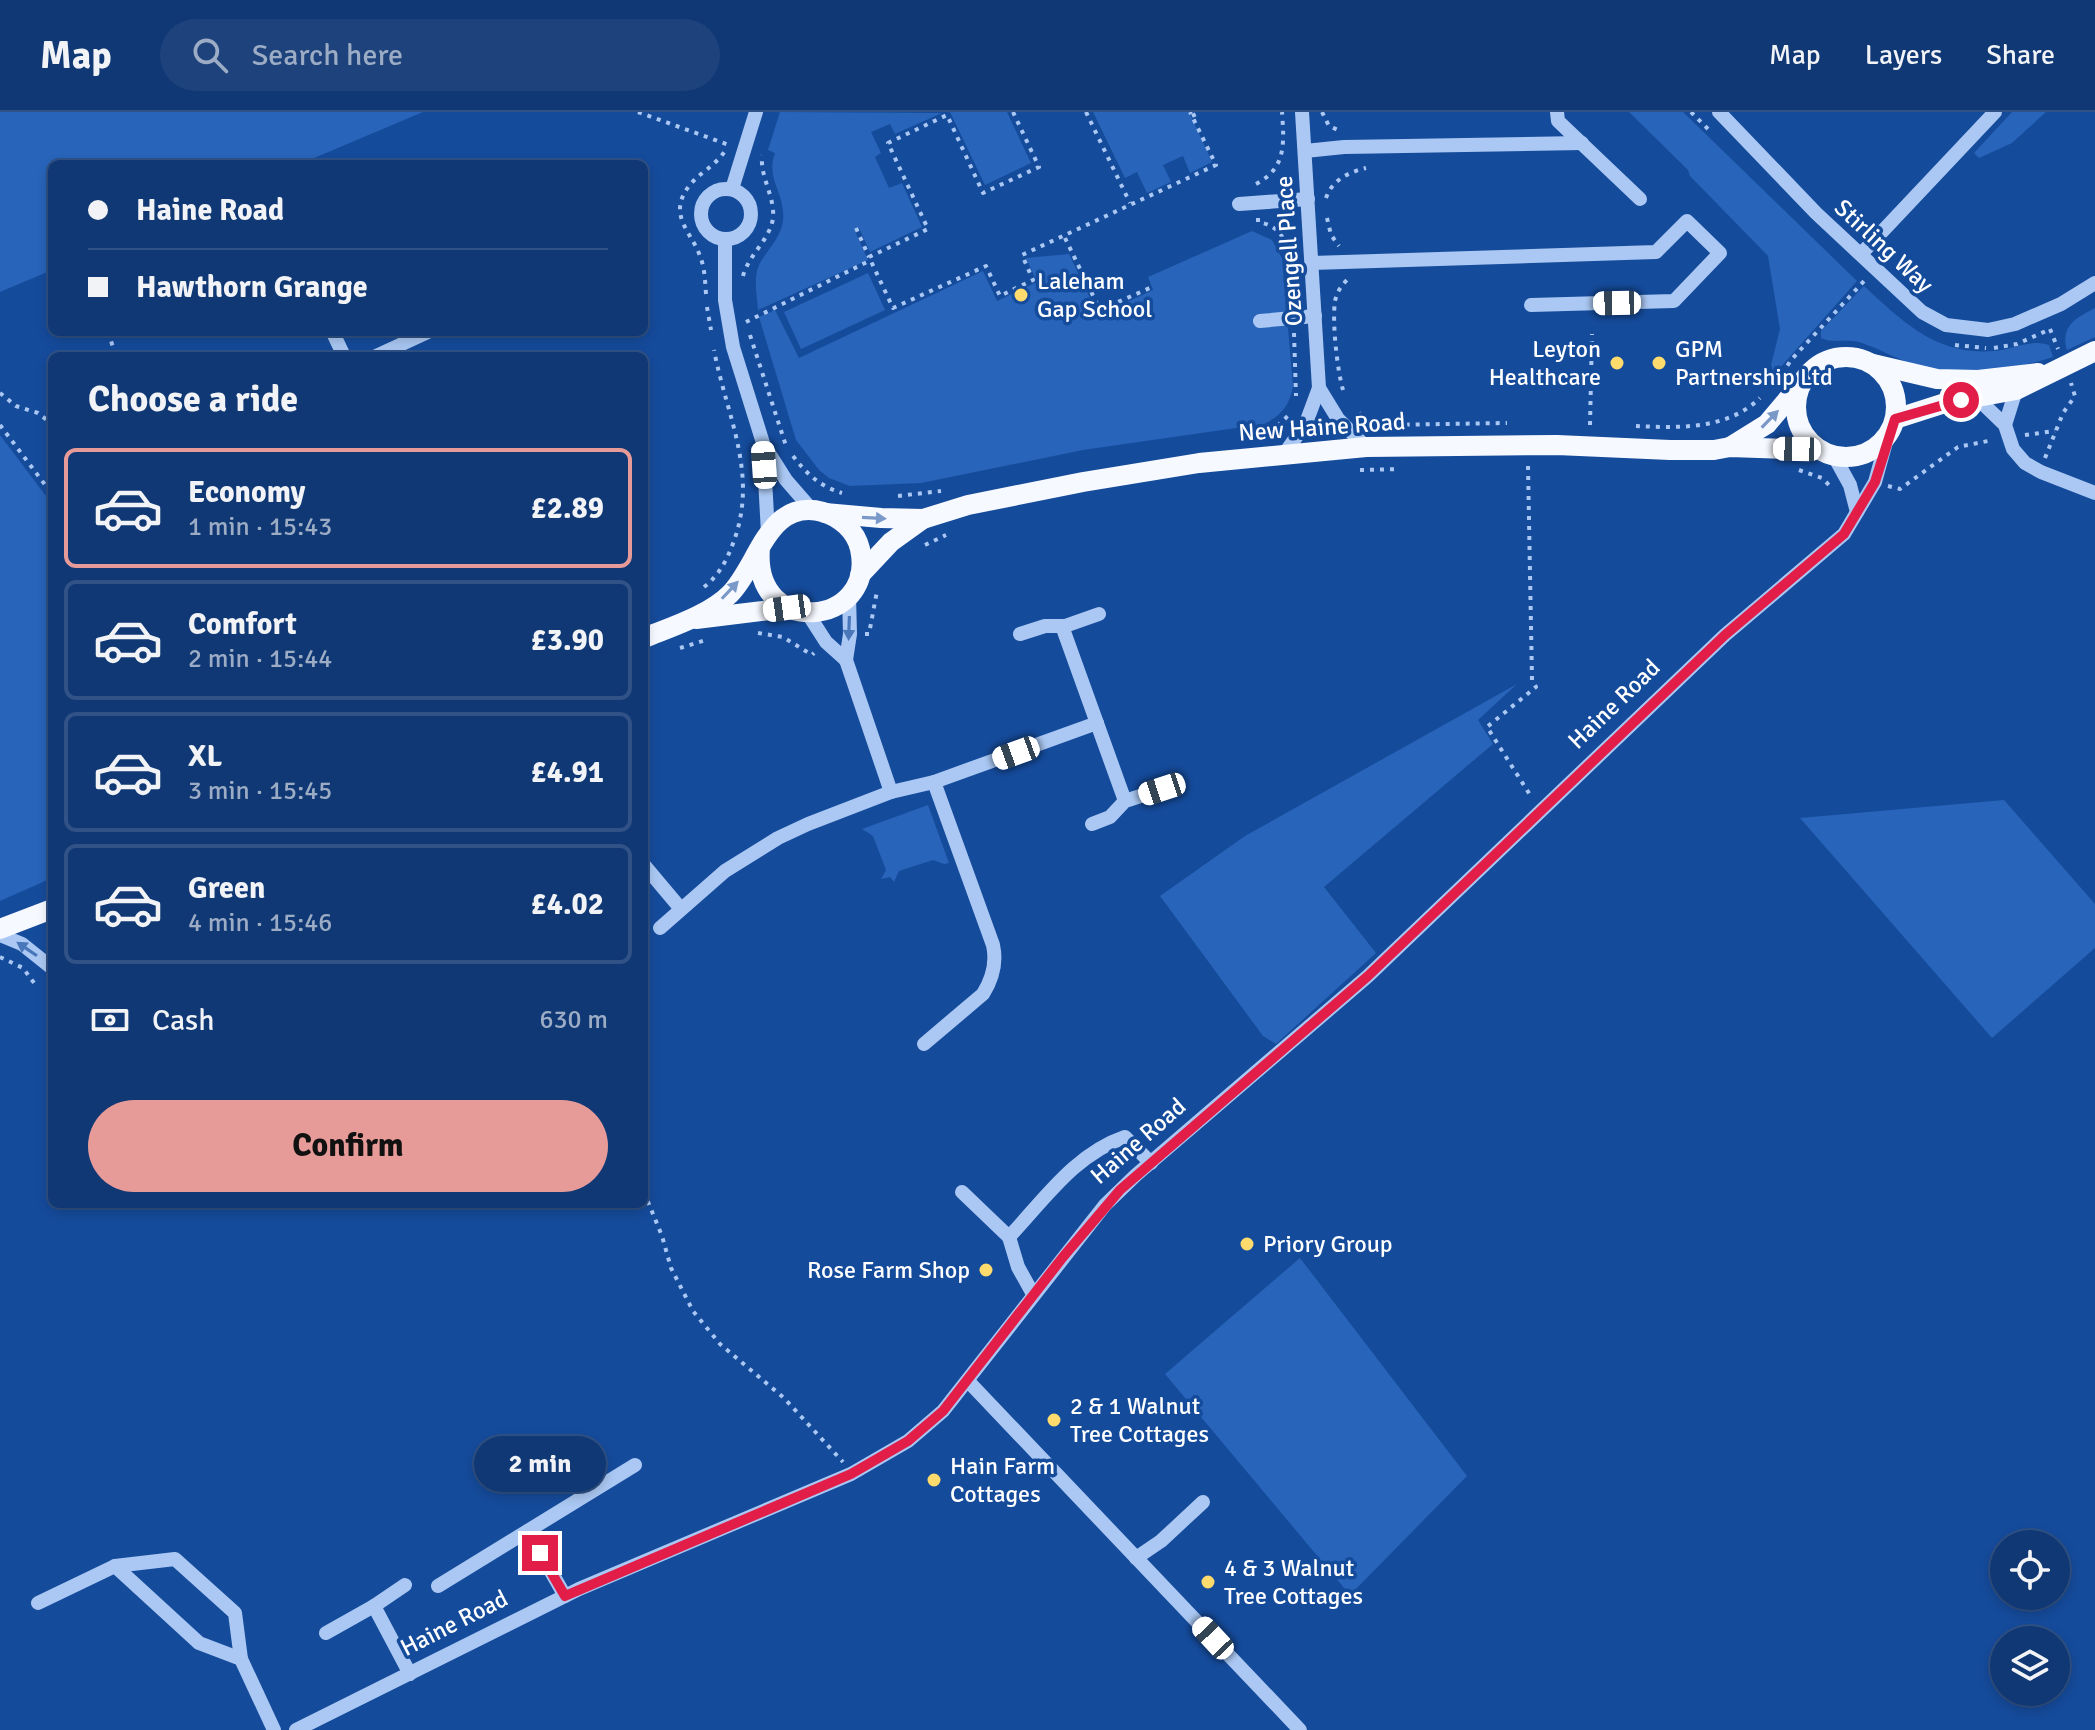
<!DOCTYPE html>
<meta charset="utf-8">
<style>
body{margin:0;font-family:Signika,sans-serif;background:#1e437c;color:#f1f3f6;height:100vh;display:flex;flex-direction:column;font-size:30px;white-space:nowrap}
*{box-sizing:border-box;margin:0}
p{font-size:26px;color:#9cacc5}
.icon{flex:none;width:44px;height:44px;fill:none;stroke:currentColor;stroke-width:2;stroke-linecap:round;stroke-linejoin:round}
.map{position:relative;flex:1;overflow:hidden}
.side{position:absolute;left:48px;top:240px;width:600px;height:856px;display:flex;flex-direction:column;background:#103874;border-radius:12px;box-shadow:0 4px 12px #0003,0 0 0 2px #305286}
.side>*{flex:none}
.hud{position:absolute;left:48px;top:48px;width:600px;height:176px;border-radius:12px;box-shadow:0 4px 12px #0003,0 0 0 2px #305286;display:grid;align-content:center;height:176px;padding:0 40px;background:#103874}
.controls{position:absolute;left:1990px;top:1418px;display:grid;gap:16px}
.controls a{display:grid;place-items:center;width:80px;height:80px;border-radius:50%;background:#103874;box-shadow:0 4px 12px #0003,0 0 0 2px #305286;font-size:40px}
.end{position:absolute;width:36px;height:36px;margin:-18px;border:10px solid #e11d48;background:#fff;box-shadow:0 0 0 4px #fff}
.from{border-radius:50%}
.bubble{position:absolute;height:56px;border-radius:28px;background:#103874;box-shadow:0 4px 12px #0003,0 0 0 2px #305286;font-size:26px;font-weight:700;line-height:56px;text-align:center}
.car{position:absolute;width:24px;height:48px;margin:-24px -12px;border-radius:10px;box-shadow:0 0 6px 2px #0007;background:linear-gradient(#fff 24%,#345 0 40%,#fff 0 76%,#345 0 86%,#fff 0)}
.hud b{display:flex;align-items:center;gap:28px;height:76px;font-size:30px}
.hud b+b{border-top:2px solid #305286}
.hud i{width:20px;height:20px;background:#f1f3f6}
ul{padding:0;list-style:none}
li{display:flex;align-items:center;gap:24px;height:120px;margin:0 16px 12px;padding:0 24px;border:4px solid #305286;border-radius:12px}
li div{flex:1}
li b{display:block;font-size:30px}
li em{font-style:normal;font-weight:700}
li.active{border-color:#e69b98}
li>.icon{width:72px;height:72px;stroke-width:1.5}
h2{padding:0 40px;font-size:36px;line-height:96px}
.pay{display:flex;align-items:center;gap:20px;height:88px;padding:0 40px;font-size:30px}
.pay p{margin-inline-start:auto}
.action{display:flex;gap:16px;margin-top:auto;padding:16px 40px}
.action a{flex:1;height:92px;border-radius:48px;background:#e69b98;color:#111;font-size:32px;font-weight:700;line-height:92px;text-align:center}
header{display:flex;align-items:center;gap:48px;box-sizing:border-box;height:112px;padding:0 40px;background:#103874;border-bottom:2px solid #305286}
header strong{font-size:38px}
nav{display:flex;gap:44px;margin-inline-start:auto;font-size:28px}
.search{width:560px;height:72px;background:#1e437c;display:flex;align-items:center;gap:20px;box-sizing:border-box;padding:0 28px;border-radius:44px;color:#9cacc5;font-size:30px}
.map>svg:first-child{display:block}
</style>
<header>
<strong>Map</strong>
<div class="search"><svg class="icon" aria-label="search" viewBox="0 0 24 24"><circle cx="10" cy="10" r="6"/><path d="M15 15l6 6"/></svg>Search here</div>
<nav><a>Map</a><a>Layers</a><a>Share</a></nav>
</header>
<div class="map">
<svg width="2095" height="1618" viewBox="0 0 2095 1618">
<rect width="100%" height="100%" fill="#154b9b"/>
<g fill="#2864b9">
<path d="M 0,0 L 423,0 L 300,52 L 52,52 L 52,158 L 0,180 Z"/>
<path d="M 780,0 L 942,1 L 895,22 L 890,12 L 871,20 L 881,41 L 875,45 L 889,76 L 902,71 L 922,115 L 870,140 L 859,116 L 854,117 L 868,148 L 758,198 C 757,183 753,167 759,153 C 767,137 780,128 783,109 C 786,81 765,68 775,41 L 768,38 Z"/>
<path d="M 950,0 L 1007,0 L 1031,51 L 985,73 Z"/>
<path d="M 1093,0 L 1189,0 L 1212,50 L 1190,61 L 1183,44 L 1163,53 L 1171,70 L 1147,81 L 1137,60 L 1125,66 Z"/>
<path d="M 1629,0 L 1683,0 L 1857,169 L 1777,259 L 1773,259 L 1771,253 L 1780,217 L 1768,144 L 1690,64 L 1688,58 Z"/>
<path d="M 2012,0 L 2046,0 L 2012,31 L 1979,46 L 1974,41 Z"/>
<path d="M 1252,119 L 1272,128 L 1282,146 L 1293,274 C 1290,293 1281,304 1264,312 L 1083,338 L 921,371 L 850,374 L 829,366 L 819,358 L 796,328 L 759,205 L 775,198 L 799,246 L 983,159 L 997,189 L 1037,170 L 1026,146 L 1069,142 L 1098,203 L 1153,178 L 1148,165 Z"/>
<path d="M 868,161 L 885,198 L 801,237 L 784,200 Z"/>
<path d="M 1864,174 C 1903,210 1937,244 1994,239 C 2016,237 2027,227 2049,233 L 2053,245 C 2009,259 1959,266 1914,252 C 1896,247 1880,237 1862,231 C 1848,226 1833,232 1821,226 L 1821,219 Z"/>
<path d="M 2095,196 L 2095,225 L 2067,238 C 2060,214 2076,206 2095,196 Z"/>
<path d="M 0,323 L 52,392 L 52,766 L 0,789 Z"/>
<path d="M 1517,572 L 1478,608 L 1493,632 L 1324,775 L 1376,841 L 1276,932 L 1263,924 L 1160,784 L 1245,724 Z"/>
<path d="M 2004,688 L 2095,792 L 2095,836 L 1992,926 L 1800,706 Z"/>
<path d="M 928,693 L 949,751 L 944,752 L 933,748 L 899,759 L 894,770 L 890,765 L 881,767 L 886,758 L 873,724 L 862,717 Z"/>
<path d="M 1300,1146 L 1467,1364 L 1350,1483 L 1165,1262 Z"/>
</g>
<g fill="none" stroke-linecap="round" stroke-linejoin="round">
<g stroke="#aac8f3" stroke-width="4" stroke-dasharray="4 6" stroke-linecap="butt">
<path d="M 638,0 L 729,33"/>
<path d="M 1013,0 L 1039,55 L 983,81 L 947,3 L 888,31 L 928,117 L 869,145 L 893,196 L 986,154 L 1000,184 L 1033,168 L 1022,143 L 1216,53 L 1190,0"/>
<path d="M 1086,0 L 1130,91"/>
<path d="M 1322,0 L 1329,14 L 1338,18"/>
<path d="M 1691,0 L 1712,21"/>
<path d="M 1192,4 L 1201,0"/>
<path d="M 1256,72 C 1287,56 1284,30 1282,0"/>
<path d="M 1326,86 C 1332,68 1349,60 1366,56"/>
<path d="M 1258,106 L 1258,110 C 1297,116 1290,162 1292,192"/>
<path d="M 1327,106 L 1331,123 L 1339,134"/>
<path d="M 856,116 L 869,145"/>
<path d="M 1065,126 L 1100,198 L 1152,175"/>
<path d="M 743,164 C 749,142 770,128 773,106 C 775,84 760,66 762,43"/>
<path d="M 706,182 C 705,169 705,157 700,144 C 691,119 667,103 689,74 C 699,61 715,54 725,39"/>
<path d="M 707,195 L 711,218"/>
<path d="M 746,210 L 871,148"/>
<path d="M 2050,217 L 2058,237"/>
<path d="M 108,220 L 116,244"/>
<path d="M 1294,221 L 1296,284"/>
<path d="M 750,223 L 787,337"/>
<path d="M 1955,233 L 1986,236"/>
<path d="M 1994,236 L 2017,232 L 2046,219"/>
<path d="M 1782,262 L 1791,248 L 1865,168"/>
<path d="M 1343,278 C 1337,257 1332,210 1335,189 C 1337,180 1341,174 1347,168"/>
<path d="M 0,281 L 16,294 L 38,301 L 52,312"/>
<path d="M 1359,301 L 1367,308 L 1385,313 L 1507,311"/>
<path d="M 0,313 L 52,382"/>
<path d="M 1590,313 L 1592,222"/>
<path d="M 1636,314 C 1678,316 1727,318 1760,286"/>
<path d="M 1260,323 L 1273,318 L 1289,303"/>
<path d="M 2025,323 L 2055,319"/>
<path d="M 793,344 C 807,362 819,374 842,381"/>
<path d="M 2045,346 L 2063,301 L 2075,284 L 2071,271"/>
<path d="M 1528,354 L 1532,568 L 1536,575 L 1487,615 L 1532,686"/>
<path d="M 1360,358 L 1399,357"/>
<path d="M 1799,358 L 1822,366 L 1830,374"/>
<path d="M 1888,374 L 1900,377 L 1958,335 L 1993,328"/>
<path d="M 898,384 L 941,379"/>
<path d="M 925,433 L 946,423"/>
<path d="M 704,475 C 718,464 726,450 732,434 C 760,364 727,306 714,238"/>
<path d="M 758,521 L 783,525 L 812,543 L 814,541"/>
<path d="M 865,522 L 869,522 L 877,479"/>
<path d="M 680,536 L 706,528"/>
<path d="M 0,845 L 23,856 L 37,875"/>
<path d="M 644,1080 L 662,1124 L 671,1156 L 693,1199 L 720,1232 L 784,1286 L 843,1350"/>
</g>
<g stroke="#aac8f3" stroke-width="14">
<path d="M 1557,0 L 1558,9 L 1640,87"/>
<path d="M 1719,0 L 1816,101 L 1922,200 L 1946,213 L 1988,218 L 2015,212 L 2061,192 L 2095,171"/>
<path d="M 1305,39 L 1344,35 L 1582,31"/>
<circle cx="726" cy="102" r="25"/>
<path d="M 732,77 L 756,0"/>
<path d="M 1239,92 L 1308,87"/>
<path d="M 725,127 L 725,188 L 733,235 L 763,331 L 768,421"/>
<path d="M 1861,142 L 1995,0"/>
<path d="M 1312,151 L 1656,140 L 1687,109 L 1720,141 L 1674,189 L 1531,193"/>
<path d="M 1260,209 L 1315,204"/>
<path d="M 333,221 L 344,244"/>
<path d="M 376,244 L 428,220"/>
<path d="M 1319,276 L 1338,307 L 1366,335"/>
<path d="M 1977,286 L 2005,313 L 2013,337 L 2025,351 L 2041,360 L 2095,381"/>
<path d="M 2005,313 L 2016,278"/>
<path d="M 765,335 L 786,368 L 813,399"/>
<path d="M 1285,341 L 1306,311 L 1319,276 L 1302,0"/>
<path d="M 1834,344 L 1850,373 L 1857,400"/>
<path d="M 849,484 L 850,522 L 846,548 L 891,680"/>
<path d="M 808,502 L 826,530 L 846,548"/>
<path d="M 1062,514 L 1125,689"/>
<path d="M 1020,522 L 1045,514 L 1065,514 L 1099,502"/>
<path d="M 1092,712 L 1110,705 L 1125,689 L 1162,677"/>
<path d="M 644,753 L 681,797"/>
<path d="M 660,816 L 725,759 L 778,726 L 808,712 L 891,680 L 934,670 L 1097,611"/>
<path d="M 0,823 L 22,832 L 52,856"/>
<path d="M 924,932 L 983,882 C 993,866 997,851 993,833 L 934,670"/>
<path d="M 962,1080 L 1009,1125 C 1044,1088 1075,1042 1125,1025 L 1151,1051"/>
<path d="M 1009,1125 L 1018,1155 L 1033,1182"/>
<path d="M 968,1269 L 1300,1618"/>
<path d="M 528,1419 L 565,1484"/>
<path d="M 1136,1446 L 1161,1429 L 1203,1390"/>
<path d="M 115,1454 L 175,1447 L 235,1501 L 241,1547"/>
<path d="M 438,1474 L 635,1353"/>
<path d="M 38,1491 L 115,1454 L 199,1531 L 241,1547 L 274,1618"/>
<path d="M 374,1494 L 410,1562"/>
<path d="M 326,1521 L 374,1494 L 405,1473"/>
<path d="M 296,1618 L 579,1477 L 851,1362 L 908,1329 L 943,1299 L 1105,1093 L 1136,1063 L 1368,864 L 1725,523 L 1844,422 L 1875,370 L 1888,323"/>
</g>
<g stroke="#f6f9ff" stroke-width="20">
<circle cx="1846" cy="295" r="50"/>
<path d="M 1873,252 L 1937,267 L 1978,268 L 2038,261"/>
<path d="M 1895,307 L 1945,291 L 2016,278 L 2095,239"/>
<path d="M 1730,335 L 1767,312 L 1798,275"/>
<path d="M 825,401 L 881,406 L 923,407 L 968,393 L 1083,370 L 1199,351 L 1366,335 L 1557,333 L 1670,338 L 1714,338 L 1730,335 L 1820,338"/>
<path d="M 860,463 L 891,430 L 923,407"/>
<path d="M 696,507 L 787,496"/>
<path d="M 644,526 C 671,515 709,503 730,482 C 759,453 768,385 823,400 C 840,405 856,419 860,437 C 877,515 752,528 760,436"/>
<path d="M 0,817 L 52,797"/>
</g>
</g>
<defs><path id="oneway-solid" d="M-6-.8H1V-3.2L6.5 0L1 3.2V.8H-6Z" transform="scale(2)"/></defs>
<g fill="#7a99c8">
<use href="#oneway-solid" transform="translate(1770 307) rotate(-46)"/>
<use href="#oneway-solid" transform="translate(874 406) rotate(3)"/>
<use href="#oneway-solid" transform="translate(730 478) rotate(-47)"/>
</g>
<g fill="#4977ba">
<use href="#oneway-solid" transform="translate(849 516) rotate(92)"/>
<use href="#oneway-solid" transform="translate(27 837) rotate(-146)"/>
</g>
<g fill="none" stroke-linecap="round" stroke-linejoin="round">
<path stroke="#e11d48" stroke-width="10" d="M 540,1441 L 565,1484 L 851,1362 L 908,1329 L 943,1299 L 1063,1145 L 1120,1078 L 1368,864 L 1725,523 L 1844,422 L 1875,370 L 1895,307 L 1961,288"/>
</g>
<g fill="#ffda6c" stroke="#154b9b" stroke-width="3">
<circle cx="1021" cy="183" r="8"/>
<circle cx="1617" cy="251" r="8"/>
<circle cx="1659" cy="251" r="8"/>
<circle cx="1247" cy="1132" r="8"/>
<circle cx="986" cy="1158" r="8"/>
<circle cx="1054" cy="1308" r="8"/>
<circle cx="934" cy="1368" r="8"/>
<circle cx="1208" cy="1470" r="8"/>
</g>
<g text-anchor="middle" stroke-width="7" stroke-linejoin="round" paint-order="stroke">
<g font-size="24" fill="#fff" stroke="#154b9b">
<text transform="translate(1884 134) rotate(43)" y="8">Stirling Way</text>
<text transform="translate(1289 139) rotate(-94)" y="8">Ozengell Place</text>
<text transform="translate(1322 315) rotate(-4)" y="8">New Haine Road</text>
<text transform="translate(1614 592) rotate(-44)" y="8">Haine Road</text>
<text transform="translate(1138 1029) rotate(-41)" y="8">Haine Road</text>
<text transform="translate(454 1511) rotate(-27)" y="8">Haine Road</text>
</g>
<g font-size="24" fill="#fff" stroke="#154b9b" text-anchor="start">
<text x="1037" y="177">Laleham<tspan x="1037" dy="28">Gap School</tspan></text>
<text x="1601" y="245" text-anchor="end">Leyton<tspan x="1601" dy="28">Healthcare</tspan></text>
<text x="1675" y="245">GPM<tspan x="1675" dy="28">Partnership Ltd</tspan></text>
<text x="1263" y="1140">Priory Group</text>
<text x="970" y="1166" text-anchor="end">Rose Farm Shop</text>
<text x="1070" y="1302">2 &amp; 1 Walnut<tspan x="1070" dy="28">Tree Cottages</tspan></text>
<text x="950" y="1362">Hain Farm<tspan x="950" dy="28">Cottages</tspan></text>
<text x="1224" y="1464">4 &amp; 3 Walnut<tspan x="1224" dy="28">Tree Cottages</tspan></text>
</g>
</g>
</svg>
<div class="controls">
<a><svg class="icon" aria-label="locate" viewBox="0 0 24 24"><circle cx="12" cy="12" r="6"/><path d="M12 2v4M12 18v4M2 12h4M18 12h4"/></svg></a>
<a><svg class="icon" aria-label="layers" viewBox="0 0 24 24"><path d="M12 4l9 5-9 5-9-5zM3 14l9 5 9-5"/></svg></a>
</div>
<i class="end from" style="left:1961px;top:288px"></i>
<i class="end" style="left:540px;top:1441px"></i>
<div class="bubble" style="left:474px;top:1324px;width:132px">2 min</div>
<i class="car" style="left:1617px;top:191px;rotate:269deg"></i>
<i class="car" style="left:1797px;top:337px;rotate:271deg"></i>
<i class="car" style="left:764px;top:353px;rotate:356deg"></i>
<i class="car" style="left:787px;top:496px;rotate:262deg"></i>
<i class="car" style="left:1016px;top:641px;rotate:250deg"></i>
<i class="car" style="left:1162px;top:677px;rotate:252deg"></i>
<i class="car" style="left:1213px;top:1526px;rotate:317deg"></i>
<div class="hud">
<b><i class="from"></i>Haine Road</b>
<b><i></i>Hawthorn Grange</b>
</div>
<section class="side">
<h2>Choose a ride</h2>
<ul>
<li class="active"><svg class="icon" aria-label="car" viewBox="0 0 24 24"><path d="M5 17H2v-5l4-1 3-4h7l3 4 3 1v5h-3M9 17h6M6 11h13"/><circle cx="7" cy="17" r="2"/><circle cx="17" cy="17" r="2"/></svg><div><b>Economy</b><p>1 min · 15:43</p></div><em>£2.89</em></li>
<li><svg class="icon" aria-label="car" viewBox="0 0 24 24"><path d="M5 17H2v-5l4-1 3-4h7l3 4 3 1v5h-3M9 17h6M6 11h13"/><circle cx="7" cy="17" r="2"/><circle cx="17" cy="17" r="2"/></svg><div><b>Comfort</b><p>2 min · 15:44</p></div><em>£3.90</em></li>
<li><svg class="icon" aria-label="car" viewBox="0 0 24 24"><path d="M5 17H2v-5l4-1 3-4h7l3 4 3 1v5h-3M9 17h6M6 11h13"/><circle cx="7" cy="17" r="2"/><circle cx="17" cy="17" r="2"/></svg><div><b>XL</b><p>3 min · 15:45</p></div><em>£4.91</em></li>
<li><svg class="icon" aria-label="car" viewBox="0 0 24 24"><path d="M5 17H2v-5l4-1 3-4h7l3 4 3 1v5h-3M9 17h6M6 11h13"/><circle cx="7" cy="17" r="2"/><circle cx="17" cy="17" r="2"/></svg><div><b>Green</b><p>4 min · 15:46</p></div><em>£4.02</em></li>
</ul>
<div class="pay"><svg class="icon" aria-label="cash" viewBox="0 0 24 24"><path d="M3 7h18v10H3z"/><circle cx="12" cy="12" r="2"/></svg>Cash<p>630 m</p></div>
<div class="action"><a>Confirm</a></div>
</section>
</div>
